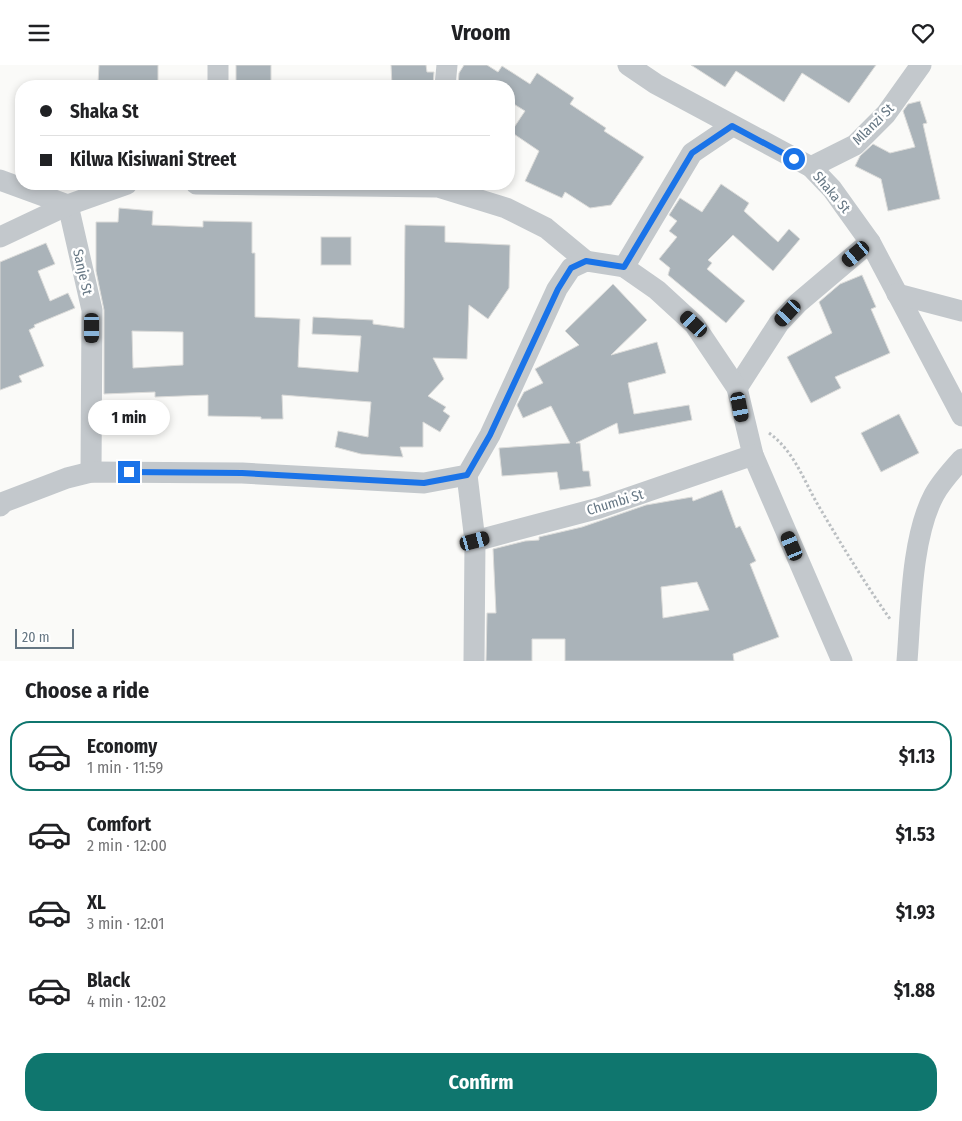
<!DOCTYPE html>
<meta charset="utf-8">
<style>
body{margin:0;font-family:"Fira Sans Condensed",sans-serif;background:#f2f2f2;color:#202124;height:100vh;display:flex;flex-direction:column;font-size:19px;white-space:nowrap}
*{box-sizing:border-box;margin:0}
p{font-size:16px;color:#757577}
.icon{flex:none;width:28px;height:28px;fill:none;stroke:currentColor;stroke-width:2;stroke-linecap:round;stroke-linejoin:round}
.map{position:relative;height:596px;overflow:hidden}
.sheet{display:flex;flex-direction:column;background:#fff;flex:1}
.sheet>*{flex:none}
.guide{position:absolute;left:15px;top:15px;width:500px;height:110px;border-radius:20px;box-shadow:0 2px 8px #0003;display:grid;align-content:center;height:110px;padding:0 25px;background:#fff}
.scale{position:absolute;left:15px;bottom:12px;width:59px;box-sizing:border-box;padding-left:5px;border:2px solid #657683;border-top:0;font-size:14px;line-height:18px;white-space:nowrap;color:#657683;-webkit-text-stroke:4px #fff;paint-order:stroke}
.end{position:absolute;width:22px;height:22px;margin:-11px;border:6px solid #1a73e8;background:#fff;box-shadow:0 0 0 2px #fff}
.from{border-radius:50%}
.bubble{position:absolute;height:35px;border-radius:18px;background:#fff;box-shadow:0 2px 8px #0003;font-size:16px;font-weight:700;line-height:35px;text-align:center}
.car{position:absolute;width:15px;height:30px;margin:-15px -8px;border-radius:6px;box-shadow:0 0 4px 1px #0007;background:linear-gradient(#222 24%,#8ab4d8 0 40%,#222 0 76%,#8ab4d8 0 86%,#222 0)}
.guide b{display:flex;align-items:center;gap:18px;height:48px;font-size:19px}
.guide b+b{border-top:1px solid #e0e0e0}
.guide i{width:12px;height:12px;background:#202124}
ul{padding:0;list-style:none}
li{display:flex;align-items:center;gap:15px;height:70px;margin:0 10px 8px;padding:0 15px;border:2px solid transparent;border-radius:20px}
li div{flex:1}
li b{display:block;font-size:19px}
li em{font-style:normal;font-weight:700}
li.active{border-color:#0f766e}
li>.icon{width:45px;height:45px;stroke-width:1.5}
h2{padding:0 25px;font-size:22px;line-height:60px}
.action{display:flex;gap:10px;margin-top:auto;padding:10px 25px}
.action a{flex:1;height:58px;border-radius:20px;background:#0f766e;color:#fff;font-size:20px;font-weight:700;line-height:58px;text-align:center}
header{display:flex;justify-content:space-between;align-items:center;height:65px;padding:0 25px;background:#fff;font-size:22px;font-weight:700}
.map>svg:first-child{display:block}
</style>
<header><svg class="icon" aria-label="menu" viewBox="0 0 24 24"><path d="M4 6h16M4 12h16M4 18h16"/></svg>Vroom<svg class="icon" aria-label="heart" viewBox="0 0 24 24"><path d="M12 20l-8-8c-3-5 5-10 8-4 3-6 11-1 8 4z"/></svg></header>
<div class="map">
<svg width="962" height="596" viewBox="0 0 962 596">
<rect width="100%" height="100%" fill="#fafaf8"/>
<g fill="#aab3b9" stroke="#dcdcda" fill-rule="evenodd">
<path d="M 99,0 L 158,0 L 158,21 L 98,18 Z"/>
<rect x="236" y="0" width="35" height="21"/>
<path d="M 391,0 L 426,0 L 427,7 L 434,7 L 433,21 L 392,21 Z"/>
<path d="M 464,0 L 487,0 L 498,7 L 502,1 L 530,19 L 537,8 L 574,33 L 570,39 L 606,63 L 604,66 L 644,92 L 611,140 L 590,143 L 565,127 L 562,133 L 525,116 L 539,86 L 511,67 L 525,46 L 509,36 L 509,21 L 458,21 L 459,8 Z"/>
<path d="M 691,0 L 876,0 L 849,38 L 802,8 L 784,37 L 736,6 L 725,22 Z"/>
<path d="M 920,36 L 927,58 L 923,59 L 940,134 L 888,146 L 881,114 L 855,101 L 860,91 L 873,79 L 890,88 L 915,82 L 903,46 L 908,39 Z"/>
<path d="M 721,119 L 749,138 L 744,146 L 778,177 L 789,164 L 800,174 L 773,206 L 733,170 L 708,195 L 712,198 L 707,204 L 745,236 L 726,258 L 668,210 L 670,203 L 659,194 L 677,172 L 669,166 L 677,156 L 669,150 L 680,133 L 702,147 Z"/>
<path d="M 119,143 L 153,146 L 152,160 L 203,162 L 203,156 L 252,157 L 252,188 L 255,188 L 255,252 L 300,254 L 298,302 L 358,307 L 361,271 L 312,269 L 313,252 L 373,255 L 373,259 L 404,263 L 405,160 L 445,161 L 445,177 L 510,180 L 509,223 L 488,254 L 469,240 L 467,294 L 433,293 L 444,314 L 428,331 L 446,342 L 443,346 L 450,351 L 440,367 L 423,357 L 423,382 L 400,382 L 403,392 L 361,389 L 335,382 L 338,366 L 368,372 L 371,337 L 282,330 L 283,354 L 261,354 L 261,352 L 208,351 L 208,330 L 155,332 L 155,327 L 104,329 L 104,245 L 96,206 L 96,157 L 118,157 ZM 132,266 L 183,267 L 183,300 L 133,303 Z"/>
<rect x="321" y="172" width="30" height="28"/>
<path d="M 46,178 L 55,199 L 38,206 L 50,236 L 68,228 L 75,243 L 34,260 L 35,262 L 29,265 L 44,301 L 19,311 L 22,317 L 0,325 L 0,197 Z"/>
<path d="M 862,210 L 876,242 L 871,244 L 890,288 L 835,312 L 841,323 L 811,338 L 787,292 L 832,268 L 819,237 L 840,219 Z"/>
<path d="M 613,219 L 647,255 L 611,290 L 657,277 L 666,308 L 628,318 L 634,349 L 689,340 L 692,355 L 619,369 L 617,358 L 576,378 L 580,378 L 583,406 L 589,406 L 591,421 L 560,425 L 557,407 L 502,411 L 499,383 L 570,378 L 551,341 L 523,353 L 517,340 L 524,327 L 543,318 L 535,304 L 579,280 L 565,266 Z"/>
<path d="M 899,349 L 919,388 L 881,407 L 861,368 Z"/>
<path d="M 722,425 L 736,463 L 740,461 L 756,496 L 750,499 L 779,572 L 733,589 L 734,596 L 565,596 L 565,574 L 532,574 L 532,596 L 486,596 L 487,548 L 496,548 L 493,484 L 525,476 L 539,475 L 539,472 L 582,462 L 646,440 L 692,432 L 693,436 ZM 697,517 L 709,545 L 663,553 L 661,522 Z"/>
</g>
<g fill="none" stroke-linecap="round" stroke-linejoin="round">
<path stroke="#bbbfc2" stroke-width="3" stroke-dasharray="2.5 2.5" stroke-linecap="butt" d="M 769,368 C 794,386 803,414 818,440 C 841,479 864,517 890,554"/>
<g stroke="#c3c8cc" stroke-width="21">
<path d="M 628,0 L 656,19 L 811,102 L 832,124 L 870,177 L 962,351"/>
<path d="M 218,21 L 218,0"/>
<path d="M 445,21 L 447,0"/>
<path d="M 811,102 L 855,80 L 886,49 L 921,0"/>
<path d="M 0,115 L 68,140 L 92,245 L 91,407"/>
<path d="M 196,119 L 438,122 L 506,143 L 546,163 L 586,196"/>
<path d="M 0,172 L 68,140 L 127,119"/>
<path d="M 624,202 L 692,88 L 732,61"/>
<path d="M 897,229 L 962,246"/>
<path d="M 737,323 L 779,258 L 798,238 L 870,177"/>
<path d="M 467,410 L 475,476 L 474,596"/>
<path d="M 0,441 L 4,437 L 67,413 L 91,407 L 242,408 L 424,418 L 467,410 L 490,370 L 557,224 L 571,203 L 586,196 L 624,202 L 657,225 L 694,259 L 737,323 L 753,390 L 842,596"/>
<path d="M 475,476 L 599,443 L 753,390"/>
<path d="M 907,596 C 911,547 911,473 934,430 C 941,417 952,405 962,394"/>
</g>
</g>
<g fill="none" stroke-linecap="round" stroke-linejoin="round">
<path stroke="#1a73e8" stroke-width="6" d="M 129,407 L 242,408 L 424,418 L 467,410 L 490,370 L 558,224 L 571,203 L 586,196 L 624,202 L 692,88 L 732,61 L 794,94"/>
</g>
<g text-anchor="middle" stroke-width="5" stroke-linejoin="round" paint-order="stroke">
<g font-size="14" fill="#657683" stroke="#fff">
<text transform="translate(873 59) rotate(-45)" y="5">Mlanzi St</text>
<text transform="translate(832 127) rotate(50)" y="5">Shaka St</text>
<text transform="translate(83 207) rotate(77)" y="5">Sanje St</text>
<text transform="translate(615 437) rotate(-17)" y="5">Chumbi St</text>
</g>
</g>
</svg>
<div class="scale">20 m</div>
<i class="end from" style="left:794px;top:94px"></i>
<i class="end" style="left:129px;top:407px"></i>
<div class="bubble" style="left:88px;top:335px;width:82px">1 min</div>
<i class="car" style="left:856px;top:189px;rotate:230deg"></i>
<i class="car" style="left:788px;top:248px;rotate:223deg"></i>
<i class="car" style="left:694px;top:259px;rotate:313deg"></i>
<i class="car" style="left:92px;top:263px;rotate:180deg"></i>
<i class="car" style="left:740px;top:342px;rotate:169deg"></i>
<i class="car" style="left:475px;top:476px;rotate:75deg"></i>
<i class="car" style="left:792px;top:481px;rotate:337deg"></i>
<div class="guide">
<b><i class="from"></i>Shaka St</b>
<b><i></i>Kilwa Kisiwani Street</b>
</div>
</div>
<section class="sheet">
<h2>Choose a ride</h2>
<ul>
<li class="active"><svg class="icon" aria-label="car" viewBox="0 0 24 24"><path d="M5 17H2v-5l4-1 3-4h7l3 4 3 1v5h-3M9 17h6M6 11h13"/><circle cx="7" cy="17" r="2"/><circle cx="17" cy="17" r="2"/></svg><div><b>Economy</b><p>1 min · 11:59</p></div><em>$1.13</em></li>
<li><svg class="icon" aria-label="car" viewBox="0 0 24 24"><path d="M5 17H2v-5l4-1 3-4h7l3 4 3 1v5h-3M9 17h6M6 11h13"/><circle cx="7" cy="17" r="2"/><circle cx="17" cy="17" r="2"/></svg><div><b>Comfort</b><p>2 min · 12:00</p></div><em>$1.53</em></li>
<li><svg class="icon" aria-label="car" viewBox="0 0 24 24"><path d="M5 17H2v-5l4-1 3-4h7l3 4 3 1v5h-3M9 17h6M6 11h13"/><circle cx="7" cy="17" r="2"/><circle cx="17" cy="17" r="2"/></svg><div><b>XL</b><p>3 min · 12:01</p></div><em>$1.93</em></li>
<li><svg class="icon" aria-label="car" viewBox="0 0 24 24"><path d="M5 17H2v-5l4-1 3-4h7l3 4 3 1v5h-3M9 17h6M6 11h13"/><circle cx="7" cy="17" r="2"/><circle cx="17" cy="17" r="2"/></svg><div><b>Black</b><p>4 min · 12:02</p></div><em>$1.88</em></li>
</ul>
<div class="action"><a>Confirm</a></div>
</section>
